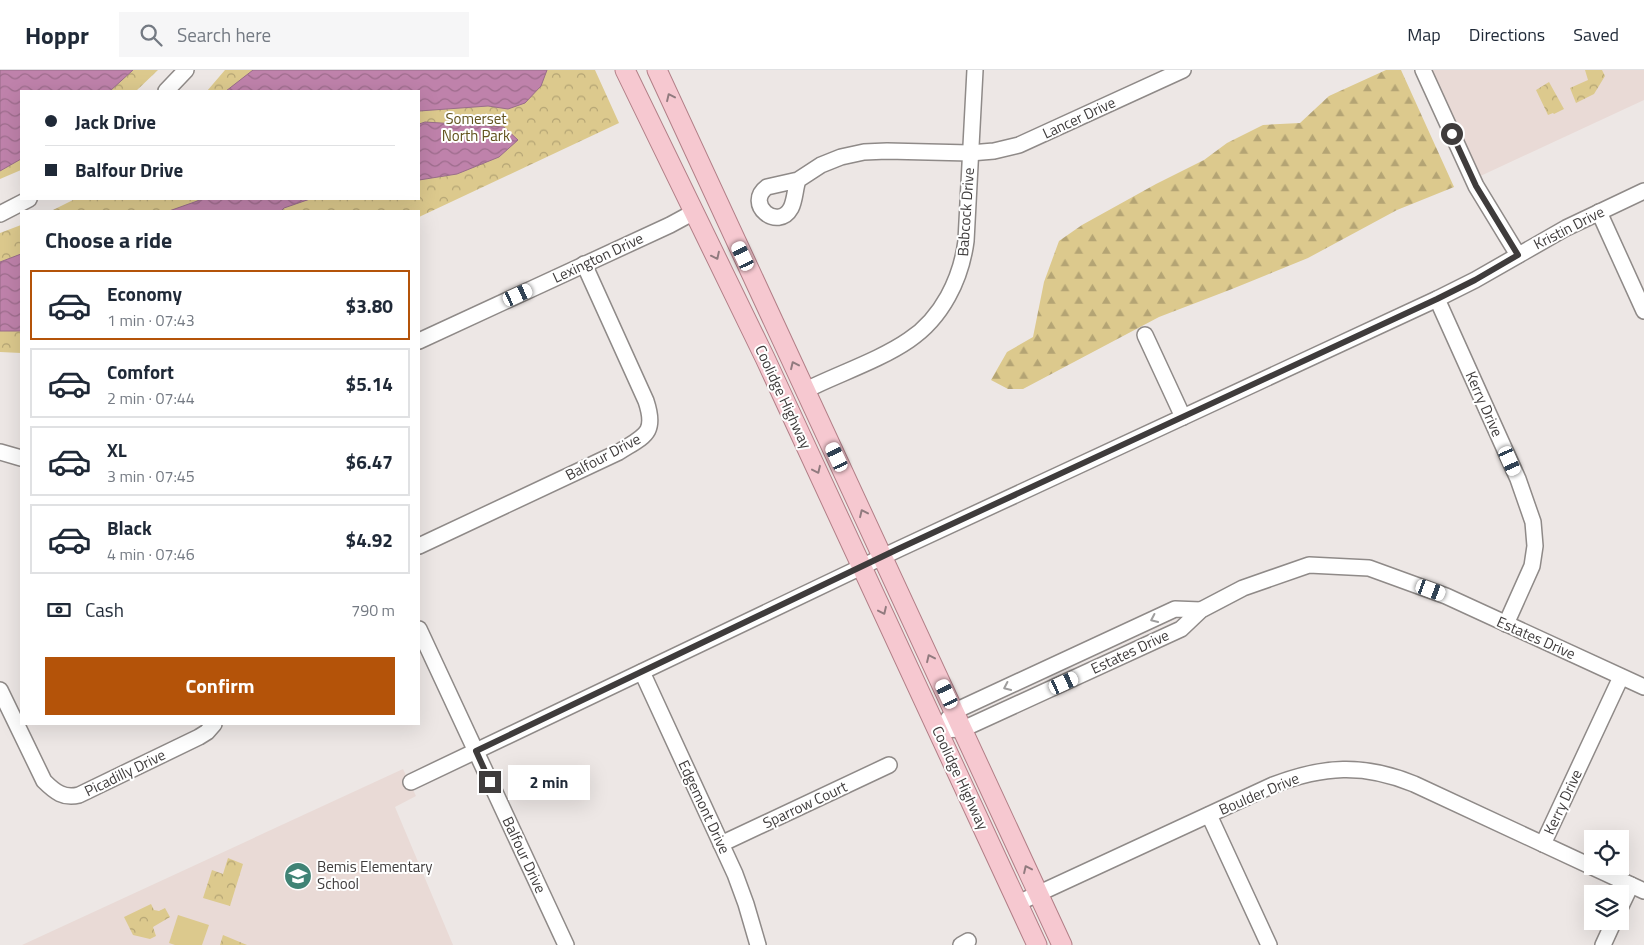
<!DOCTYPE html>
<meta charset="utf-8">
<style>
body{margin:0;font-family:"Titillium Web",sans-serif;background:#f6f6f7;color:#1f2937;height:100vh;display:flex;flex-direction:column;font-size:19px;white-space:nowrap}
*{box-sizing:border-box;margin:0}
p{font-size:16px;color:#747a83}
.icon{flex:none;width:28px;height:28px;fill:none;stroke:currentColor;stroke-width:2;stroke-linecap:round;stroke-linejoin:round}
.map{position:relative;flex:1;overflow:hidden}
.details{position:absolute;left:20px;top:140px;width:400px;height:515px;display:flex;flex-direction:column;background:#fff;border-radius:0px;box-shadow:0 5px 20px #0002}
.details>*{flex:none}
.banner{position:absolute;left:20px;top:20px;width:400px;height:110px;border-radius:0px;box-shadow:0 5px 20px #0002;display:grid;align-content:center;height:110px;padding:0 25px;background:#fff}
.fabs{position:absolute;left:1584px;top:760px;display:grid;gap:10px}
.fabs a{display:grid;place-items:center;width:45px;height:45px;border-radius:0px;background:#fff;box-shadow:0 5px 20px #0002;font-size:25px}
.end{position:absolute;width:22px;height:22px;margin:-11px;border:6px solid #3f3c3c;background:#fff;box-shadow:0 0 0 2px #fff}
.from{border-radius:50%}
.bubble{position:absolute;height:35px;border-radius:0px;background:#fff;box-shadow:0 5px 20px #0002;font-size:16px;font-weight:700;line-height:35px;text-align:center}
.car{position:absolute;width:15px;height:30px;margin:-15px -8px;border-radius:6px;box-shadow:0 0 4px 1px #0007;background:linear-gradient(#fff 24%,#345 0 40%,#fff 0 76%,#345 0 86%,#fff 0)}
.banner b{display:flex;align-items:center;gap:18px;height:48px;font-size:19px}
.banner b+b{border-top:1px solid #e0e1e3}
.banner i{width:12px;height:12px;background:#1f2937}
ul{padding:0;list-style:none}
li{display:flex;align-items:center;gap:15px;height:70px;margin:0 10px 8px;padding:0 15px;border:2px solid #e0e1e3;border-radius:0px}
li div{flex:1}
li b{display:block;font-size:19px}
li em{font-style:normal;font-weight:700}
li.current{border-color:#b45309}
li>.icon{width:45px;height:45px;stroke-width:1.5}
h2{padding:0 25px;font-size:22px;line-height:60px}
.pay{display:flex;align-items:center;gap:12px;height:55px;padding:0 25px;font-size:19px}
.pay p{margin-inline-start:auto}
.primary-button{display:flex;gap:10px;margin-top:auto;padding:10px 25px}
.primary-button a{flex:1;height:58px;border-radius:0px;background:#b45309;color:#fff;font-size:20px;font-weight:700;line-height:58px;text-align:center}
header{display:flex;align-items:center;gap:30px;box-sizing:border-box;height:70px;padding:0 25px;background:#fff;border-bottom:1px solid #e0e1e3}
header strong{font-size:24px}
nav{display:flex;gap:28px;margin-inline-start:auto;font-size:18px}
.search{width:350px;height:45px;background:#f6f6f7;display:flex;align-items:center;gap:12px;box-sizing:border-box;padding:0 18px;border-radius:0px;color:#747a83;font-size:19px}
.map>svg:first-child{display:block}
</style>
<header>
<strong>Hoppr</strong>
<div class="search"><svg class="icon" aria-label="search" viewBox="0 0 24 24"><circle cx="10" cy="10" r="6"/><path d="M15 15l6 6"/></svg>Search here</div>
<nav><a>Map</a><a>Directions</a><a>Saved</a></nav>
</header>
<div class="map">
<svg width="1644" height="875" viewBox="0 0 1644 875">
<defs>
<pattern id="forest-firs" width="22" height="20" patternUnits="userSpaceOnUse" patternTransform="scale(1.25)"><rect width="22" height="20" fill="#dcc98d"/><path d="M5 1l3.5 6h-7zM16 11l3.5 6h-7z" fill="#b4a474"/></pattern>
<pattern id="park-crowns" width="20" height="18" patternUnits="userSpaceOnUse" patternTransform="scale(1.25)"><rect width="20" height="18" fill="#dcc98d"/><path d="M2 6a3 3 0 1 1 6 0M12 15a3 3 0 1 1 6 0" fill="none" stroke="#b4a474"/></pattern>
<pattern id="water-waves" width="16" height="10" patternUnits="userSpaceOnUse" patternTransform="scale(1.25)"><rect width="16" height="10" fill="#bf82ab"/><path d="M0 5q4-4 8 0t8 0" fill="none" stroke="#9d6c8c"/></pattern>
</defs>
<rect width="100%" height="100%" fill="#ede7e5"/>
<g fill="#e9dad6">
<path d="M 1424,0 L 1644,0 L 1644,30 L 1474,109 Z"/>
<path d="M 403,699 L 416,726 L 395,737 L 453,875 L 22,875 Z"/>
</g>
<path fill="url(#forest-firs)" d="M 1386,0 L 1401,0 L 1454,117 L 1397,140 L 1308,188 L 1232,219 L 1159,247 L 1023,319 L 1008,319 L 991,310 L 1007,282 L 1033,267 L 1044,212 L 1059,171 L 1082,155 L 1156,114 L 1204,90 L 1227,73 L 1263,55 L 1300,53 L 1329,26 Z"/>
<g fill="url(#park-crowns)">
<path d="M 4,0 L 158,0 L 136,21 L 21,21 L 21,100 L 0,109 L 0,2 Z"/>
<path d="M 225,0 L 595,0 L 619,53 L 419,147 L 419,141 L 51,141 L 75,129 L 419,129 L 419,21 L 207,21 Z"/>
<path d="M 1585,0 L 1602,0 L 1605,6 L 1594,24 L 1576,33 L 1570,18 L 1588,10 Z"/>
<path d="M 1549,12 L 1564,39 L 1554,44 L 1553,43 L 1548,45 L 1536,20 Z"/>
<path d="M 21,155 L 21,283 L 0,282 L 0,163 Z"/>
<path d="M 228,788 L 243,794 L 230,836 L 203,828 L 212,800 L 223,804 Z"/>
<path d="M 151,834 L 154,840 L 159,841 L 165,838 L 170,847 L 153,857 L 156,866 L 150,869 L 133,865 L 124,847 Z"/>
<path d="M 223,865 L 247,875 L 220,875 Z"/>
</g>
<path fill="#dcc98d" d="M 178,845 L 209,855 L 202,875 L 175,875 L 169,873 Z"/>
<g fill="url(#water-waves)" stroke="#996d8a">
<path d="M 0,0 L 133,0 L 110,21 L 21,21 L 21,89 L 0,101 Z"/>
<path d="M 253,0 L 547,0 L 541,16 L 525,33 L 508,39 L 488,36 L 419,41 L 419,21 L 226,21 Z"/>
<path d="M 425,52 L 504,57 L 518,70 L 499,87 L 457,104 L 419,110 L 419,54 Z"/>
<path d="M 203,129 L 310,129 L 284,138 L 281,141 L 169,141 Z"/>
<path d="M 21,184 L 21,261 L 0,261 L 0,192 Z"/>
</g>
<g fill="none" stroke-linecap="round" stroke-linejoin="round">
<g stroke="#8f8a88" stroke-width="18">
<g id="minor">
<path d="M 1423,0 L 1476,116 L 1518,185"/>
<path d="M 166,21 L 186,0"/>
<path d="M 798,110 C 795,119 795,130 791,138 C 778,162 744,134 767,117 L 798,110 L 821,95 L 841,87 L 864,82 L 887,81 L 970,83 L 994,81 L 1019,75 L 1183,0"/>
<path d="M 1599,142 L 1644,241"/>
<path d="M 0,144 L 29,129"/>
<path d="M 1437,229 L 1518,409 L 1533,452 L 1535,476 L 1532,496 L 1506,554"/>
<path d="M 1145,265 L 1183,347"/>
<path d="M 419,271 L 670,155 L 694,142"/>
<path d="M 806,320 C 838,304 880,290 909,270 C 942,248 961,209 966,171 L 975,0"/>
<path d="M 0,382 L 21,388"/>
<path d="M 419,476 L 619,382 C 644,366 657,364 646,331 L 584,194"/>
<path d="M 419,559 L 566,875"/>
<path d="M 642,602 L 735,804 L 746,834 L 758,875"/>
<path d="M 0,620 L 44,711 C 55,722 64,729 79,725 L 199,667 L 207,662 L 214,654"/>
<path d="M 948,649 L 955,641 L 1175,539 L 1201,540"/>
<path d="M 938,660 L 963,659 L 1181,559 L 1201,540 L 1243,518 L 1309,495 L 1369,498 L 1446,526 L 1644,617"/>
<path d="M 411,712 L 899,479 L 1437,229 L 1475,210 L 1566,158 L 1644,121"/>
<path d="M 1209,745 L 1269,875"/>
<path d="M 721,774 L 889,695"/>
<path d="M 1543,774 L 1621,607"/>
<path d="M 1018,833 L 1273,715 C 1323,696 1363,693 1414,714 L 1644,821"/>
<path d="M 1620,838 L 1631,815"/>
<path d="M 961,875 L 968,871"/>
<path d="M 1603,875 L 1614,851"/>
</g>
</g>
<g stroke="#b27f87" stroke-width="21">
<g id="major">
<path d="M 625,0 L 765,288 L 1037,875"/>
<path d="M 657,0 L 1062,875"/>
</g>
</g>
<use href="#minor" stroke="#fff" stroke-width="15"/>
<use href="#major" stroke="#f6c8d0" stroke-width="19"/>
</g>
<defs><path id="oneway-chevron" d="M-2-3.5L2.5 0L-2 3.5" fill="none" stroke-width="1.6" stroke-linecap="round" stroke-linejoin="round" transform="scale(1.25)"/></defs>
<g stroke="#917b7f">
<use href="#oneway-chevron" transform="translate(670 27) rotate(-115)"/>
<use href="#oneway-chevron" transform="translate(716 186) rotate(64)"/>
<use href="#oneway-chevron" transform="translate(794 295) rotate(-115)"/>
<use href="#oneway-chevron" transform="translate(817 400) rotate(65)"/>
<use href="#oneway-chevron" transform="translate(863 443) rotate(-115)"/>
<use href="#oneway-chevron" transform="translate(883 541) rotate(65)"/>
<use href="#oneway-chevron" transform="translate(930 588) rotate(-115)"/>
<use href="#oneway-chevron" transform="translate(1027 799) rotate(-115)"/>
</g>
<g stroke="#9f9e9e">
<use href="#oneway-chevron" transform="translate(1154 549) rotate(155)"/>
<use href="#oneway-chevron" transform="translate(1007 617) rotate(155)"/>
</g>
<g fill="none" stroke-linecap="round" stroke-linejoin="round">
<path stroke="#3f3c3c" stroke-width="6" d="M 490,712 L 476,681 L 898,479 L 1437,229 L 1475,210 L 1518,185 L 1476,116 L 1452,64"/>
</g>
<defs>
<g id="school-disc" transform="scale(1.4375)"><circle r="9.5" fill="#408375" stroke="#fff"/><path d="M0-5L7-2L0 1L-7-2ZM-4 1L0 2.5L4 1V4Q0 6-4 4Z" fill="#fff"/></g>
</defs>
<g fill-rule="evenodd">
<use href="#school-disc" x="298" y="806"/>
</g>
<g text-anchor="middle" stroke-width="4" stroke-linejoin="round" paint-order="stroke">
<g font-size="15" fill="#3f3c3c" stroke="#fff">
<text transform="translate(1079 48) rotate(-25)" y="5">Lancer Drive</text>
<text transform="translate(966 142) rotate(-86)" y="5">Babcock Drive</text>
<text transform="translate(1569 158) rotate(-27)" y="5">Kristin Drive</text>
<text transform="translate(598 188) rotate(-25)" y="5">Lexington Drive</text>
<text transform="translate(783 327) rotate(65)" y="5">Coolidge Highway</text>
<text transform="translate(1484 334) rotate(66)" y="5">Kerry Drive</text>
<text transform="translate(603 387) rotate(-28)" y="5">Balfour Drive</text>
<text transform="translate(1536 568) rotate(24)" y="5">Estates Drive</text>
<text transform="translate(1130 582) rotate(-25)" y="5">Estates Drive</text>
<text transform="translate(125 703) rotate(-26)" y="5">Picadilly Drive</text>
<text transform="translate(960 708) rotate(65)" y="5">Coolidge Highway</text>
<text transform="translate(1259 724) rotate(-23)" y="5">Boulder Drive</text>
<text transform="translate(1563 732) rotate(-65)" y="5">Kerry Drive</text>
<text transform="translate(805 735) rotate(-25)" y="5">Sparrow Court</text>
<text transform="translate(704 737) rotate(65)" y="5">Edgemont Drive</text>
<text transform="translate(524 785) rotate(65)" y="5">Balfour Drive</text>
</g>
<g font-size="15" fill="#62531e" stroke="#fff">
<text x="476" y="54">Somerset<tspan x="476" dy="17">North Park</tspan></text>
</g>
<g font-size="15" fill="#3f3c3c" stroke="#fff" text-anchor="start">
<text x="317" y="802">Bemis Elementary<tspan x="317" dy="17">School</tspan></text>
</g>
</g>
</svg>
<div class="fabs">
<a><svg class="icon" aria-label="locate" viewBox="0 0 24 24"><circle cx="12" cy="12" r="6"/><path d="M12 2v4M12 18v4M2 12h4M18 12h4"/></svg></a>
<a><svg class="icon" aria-label="layers" viewBox="0 0 24 24"><path d="M12 4l9 5-9 5-9-5zM3 14l9 5 9-5"/></svg></a>
</div>
<i class="end from" style="left:1452px;top:64px"></i>
<i class="end" style="left:490px;top:712px"></i>
<div class="bubble" style="left:508px;top:695px;width:82px">2 min</div>
<i class="car" style="left:743px;top:186px;rotate:335deg"></i>
<i class="car" style="left:518px;top:225px;rotate:65deg"></i>
<i class="car" style="left:837px;top:387px;rotate:335deg"></i>
<i class="car" style="left:1510px;top:391px;rotate:156deg"></i>
<i class="car" style="left:1431px;top:520px;rotate:110deg"></i>
<i class="car" style="left:1064px;top:613px;rotate:65deg"></i>
<i class="car" style="left:947px;top:624px;rotate:335deg"></i>
<div class="banner">
<b><i class="from"></i>Jack Drive</b>
<b><i></i>Balfour Drive</b>
</div>
<section class="details">
<h2>Choose a ride</h2>
<ul>
<li class="current"><svg class="icon" aria-label="car" viewBox="0 0 24 24"><path d="M5 17H2v-5l4-1 3-4h7l3 4 3 1v5h-3M9 17h6M6 11h13"/><circle cx="7" cy="17" r="2"/><circle cx="17" cy="17" r="2"/></svg><div><b>Economy</b><p>1 min · 07:43</p></div><em>$3.80</em></li>
<li><svg class="icon" aria-label="car" viewBox="0 0 24 24"><path d="M5 17H2v-5l4-1 3-4h7l3 4 3 1v5h-3M9 17h6M6 11h13"/><circle cx="7" cy="17" r="2"/><circle cx="17" cy="17" r="2"/></svg><div><b>Comfort</b><p>2 min · 07:44</p></div><em>$5.14</em></li>
<li><svg class="icon" aria-label="car" viewBox="0 0 24 24"><path d="M5 17H2v-5l4-1 3-4h7l3 4 3 1v5h-3M9 17h6M6 11h13"/><circle cx="7" cy="17" r="2"/><circle cx="17" cy="17" r="2"/></svg><div><b>XL</b><p>3 min · 07:45</p></div><em>$6.47</em></li>
<li><svg class="icon" aria-label="car" viewBox="0 0 24 24"><path d="M5 17H2v-5l4-1 3-4h7l3 4 3 1v5h-3M9 17h6M6 11h13"/><circle cx="7" cy="17" r="2"/><circle cx="17" cy="17" r="2"/></svg><div><b>Black</b><p>4 min · 07:46</p></div><em>$4.92</em></li>
</ul>
<div class="pay"><svg class="icon" aria-label="cash" viewBox="0 0 24 24"><path d="M3 7h18v10H3z"/><circle cx="12" cy="12" r="2"/></svg>Cash<p>790 m</p></div>
<div class="primary-button"><a>Confirm</a></div>
</section>
</div>
